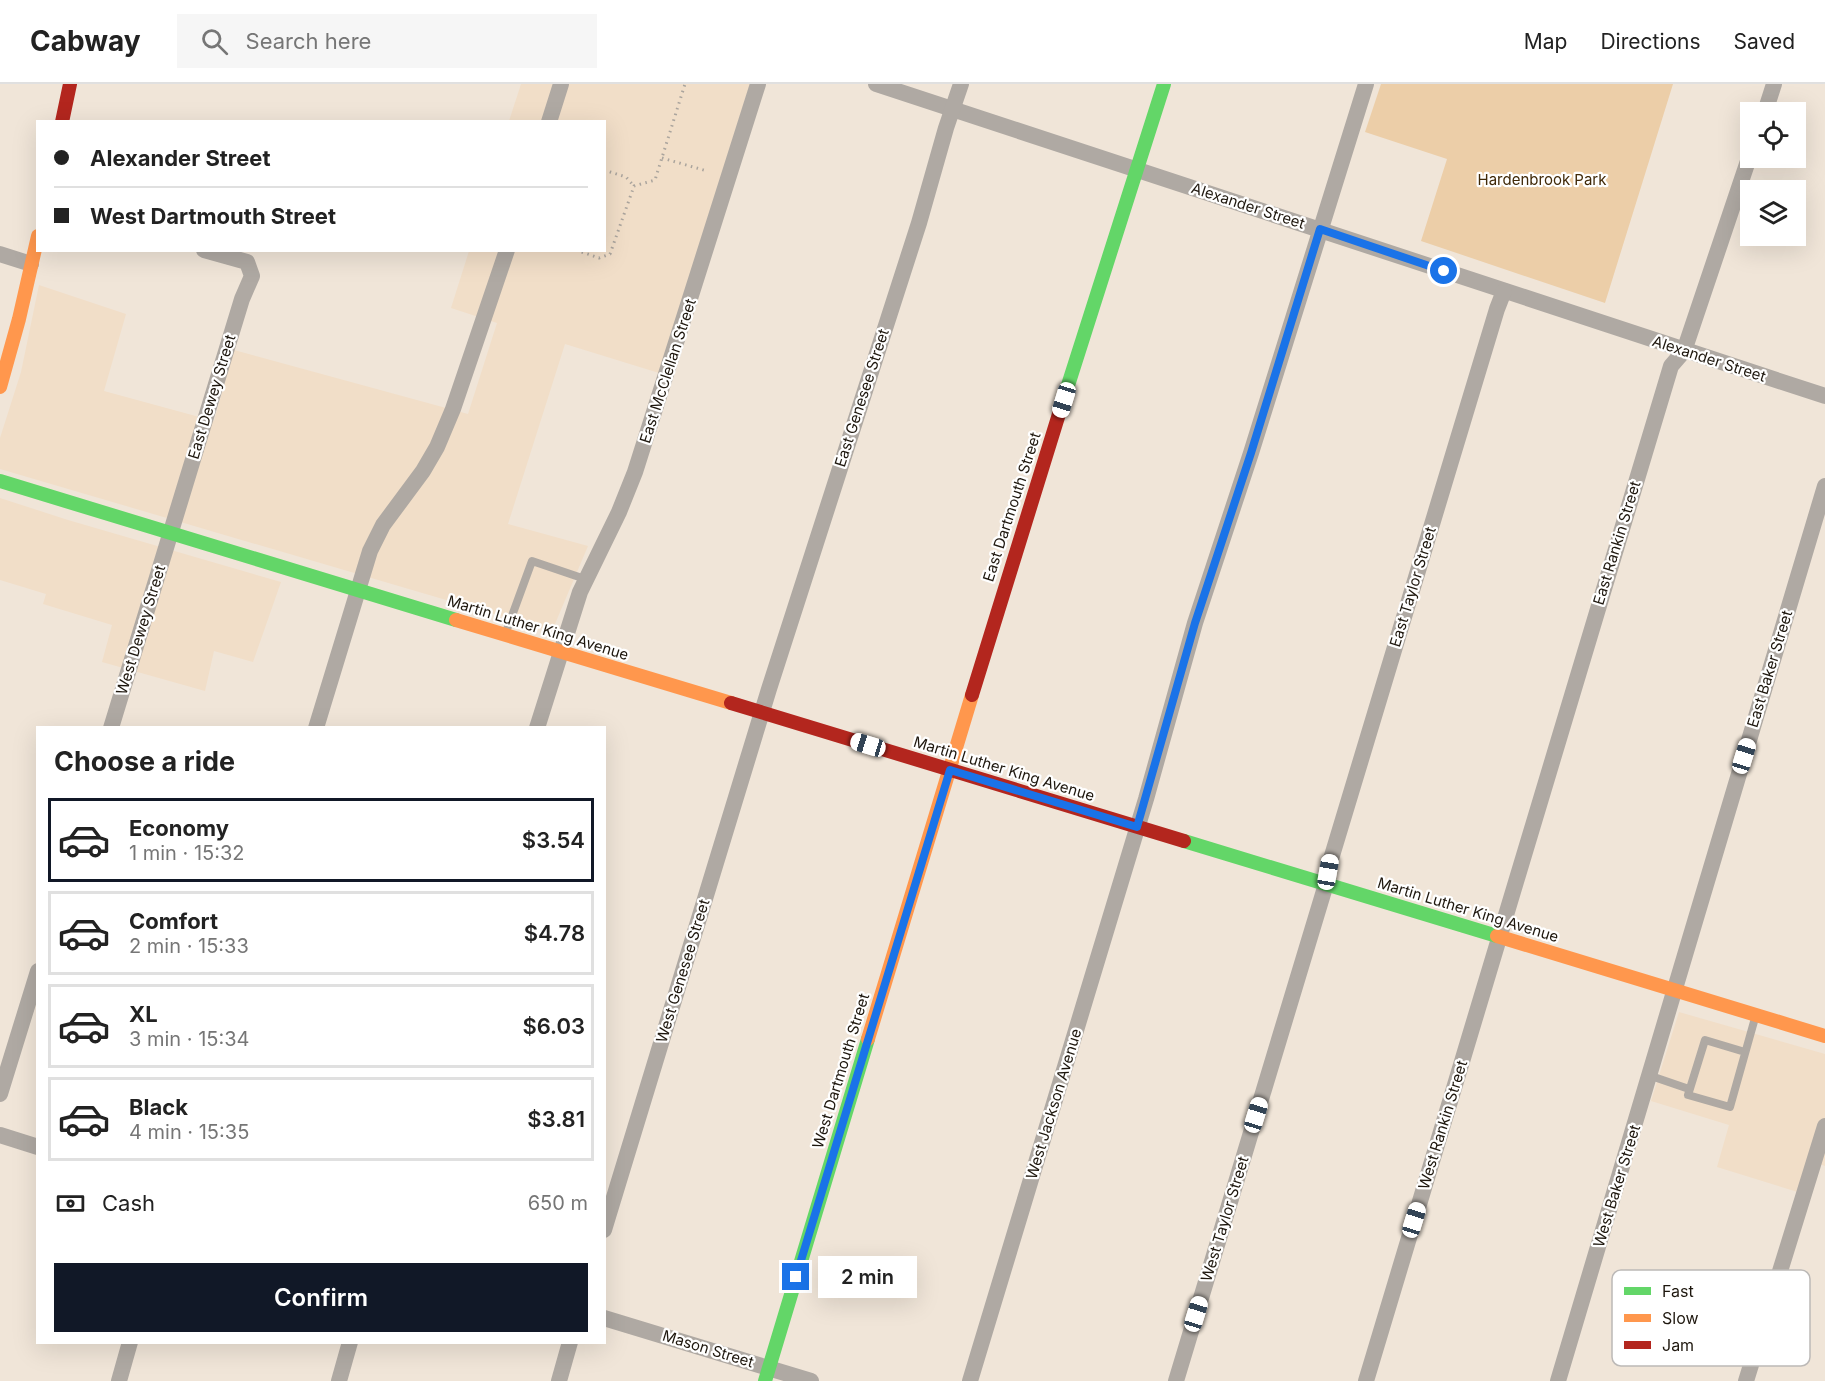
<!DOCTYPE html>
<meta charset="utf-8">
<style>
body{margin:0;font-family:Inter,sans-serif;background:#f6f6f6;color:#222;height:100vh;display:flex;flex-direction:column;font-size:22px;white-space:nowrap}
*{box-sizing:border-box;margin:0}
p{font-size:20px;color:#767676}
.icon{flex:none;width:33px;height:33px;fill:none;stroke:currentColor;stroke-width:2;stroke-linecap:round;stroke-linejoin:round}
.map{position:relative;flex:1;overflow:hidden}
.panel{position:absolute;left:36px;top:642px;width:570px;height:618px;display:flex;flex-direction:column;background:#fff;border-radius:0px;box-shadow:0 6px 24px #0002}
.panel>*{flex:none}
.hud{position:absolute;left:36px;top:36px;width:570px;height:132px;border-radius:0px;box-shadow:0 6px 24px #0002;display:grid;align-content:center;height:132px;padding:0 18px;background:#fff}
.buttons{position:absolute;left:1740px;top:18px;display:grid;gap:12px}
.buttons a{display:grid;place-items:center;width:66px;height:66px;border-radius:0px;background:#fff;box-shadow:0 6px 24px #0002;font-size:30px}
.end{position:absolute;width:27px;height:27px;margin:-14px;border:8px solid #1a73e8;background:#fff;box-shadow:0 0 0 3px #fff}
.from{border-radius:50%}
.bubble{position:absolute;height:42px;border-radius:0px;background:#fff;box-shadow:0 6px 24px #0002;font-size:20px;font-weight:600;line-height:42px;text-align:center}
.car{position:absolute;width:18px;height:36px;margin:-18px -9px;border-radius:8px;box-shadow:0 0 4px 2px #0007;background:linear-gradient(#fff 24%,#345 0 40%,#fff 0 76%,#345 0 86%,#fff 0)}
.hud b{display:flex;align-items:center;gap:21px;height:57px;font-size:22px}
.hud b+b{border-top:2px solid #e0e0e0}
.hud i{width:15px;height:15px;background:#222}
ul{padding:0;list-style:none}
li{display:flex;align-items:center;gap:18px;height:84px;margin:0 12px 9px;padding:0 6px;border:3px solid #e0e0e0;border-radius:0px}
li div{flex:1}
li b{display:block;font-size:22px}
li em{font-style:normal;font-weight:600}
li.on{border-color:#111827}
li>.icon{width:54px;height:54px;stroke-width:1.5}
h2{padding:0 18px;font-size:27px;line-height:72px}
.pay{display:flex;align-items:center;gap:15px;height:66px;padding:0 18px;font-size:22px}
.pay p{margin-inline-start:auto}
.action{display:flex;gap:12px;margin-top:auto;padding:12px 18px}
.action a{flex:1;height:69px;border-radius:0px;background:#111827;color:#fff;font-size:24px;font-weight:600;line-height:69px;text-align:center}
header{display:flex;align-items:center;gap:36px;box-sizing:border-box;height:84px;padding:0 30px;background:#fff;border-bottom:2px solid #e0e0e0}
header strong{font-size:28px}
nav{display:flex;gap:33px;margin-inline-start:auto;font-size:21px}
.search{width:420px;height:54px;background:#f6f6f6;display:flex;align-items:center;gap:15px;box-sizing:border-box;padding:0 21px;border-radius:0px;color:#767676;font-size:22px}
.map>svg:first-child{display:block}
</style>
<header>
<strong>Cabway</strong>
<div class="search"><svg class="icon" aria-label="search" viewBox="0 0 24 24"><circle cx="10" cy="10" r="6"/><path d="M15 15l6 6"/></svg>Search here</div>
<nav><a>Map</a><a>Directions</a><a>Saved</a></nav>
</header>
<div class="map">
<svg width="1825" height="1297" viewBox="0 0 1825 1297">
<rect width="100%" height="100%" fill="#f0e5d8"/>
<g fill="#f1dec8">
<path d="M 521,0 L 750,0 L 659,289 L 565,260 L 508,440 L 588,462 L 552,547 L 0,385 L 0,354 L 21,288 L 39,201 L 126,230 L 104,307 L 214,337 L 234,266 L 468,330 L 497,239 L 451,224 L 469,167 L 604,166 L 604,38 L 509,37 Z"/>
<path d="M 0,414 L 68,436 L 281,498 L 253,578 L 214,567 L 205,607 L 102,578 L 112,541 L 43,520 L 46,510 L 0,496 Z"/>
<path d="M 1679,928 L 1825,970 L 1825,1082 L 1811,1077 L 1801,1109 L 1717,1083 L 1729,1041 L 1651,1017 Z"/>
</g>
<path fill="#eccea8" d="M 1381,0 L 1673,0 L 1605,219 L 1421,157 L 1447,75 L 1365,48 Z"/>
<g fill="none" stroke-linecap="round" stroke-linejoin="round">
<g stroke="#aaa49d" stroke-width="3" stroke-dasharray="1.5 4.5" stroke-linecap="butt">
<path d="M 662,74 L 707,87"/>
<path d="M 604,86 L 626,93 L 634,102"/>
<path d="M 576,166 L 599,174 L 610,170 L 634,102 L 655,96 L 685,0"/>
</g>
<g stroke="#afa9a3" stroke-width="8">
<path d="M 506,548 L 532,477 L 585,495"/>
<path d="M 1745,968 L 1705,956 L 1688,1011 L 1730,1023 L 1755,934"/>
<path d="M 1651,992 L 1689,1005"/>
</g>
<g stroke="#afa9a3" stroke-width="16">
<path d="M 876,0 L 1825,312"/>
<path d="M 1765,28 L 1774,0"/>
<path d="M 549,38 L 561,0"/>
<path d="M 0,170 L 31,180"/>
<path d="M 111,644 L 242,215 L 252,192 L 247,178 L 204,166"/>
<path d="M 316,644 L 370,467 L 383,441 L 423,387 L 437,363 L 453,325 L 507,166"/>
<path d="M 537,644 L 580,508 L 619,428 L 635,388 L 758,0"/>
<path d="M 0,1010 L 38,887"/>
<path d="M 0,1051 L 38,1063"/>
<path d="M 604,1146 L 769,605 L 919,139 L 946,44 L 961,0"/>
<path d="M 604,1234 L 811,1297"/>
<path d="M 119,1297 L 130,1258"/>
<path d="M 339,1297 L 350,1258"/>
<path d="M 559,1297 L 570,1258"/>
<path d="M 970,1297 L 1146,715 L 1195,539 L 1251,369 L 1366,0"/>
<path d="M 1176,1297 L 1326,800 L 1331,775 L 1497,225 L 1504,207"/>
<path d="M 1366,1297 L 1671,282 L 1684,267 L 1750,71"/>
<path d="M 1558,1297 C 1649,999 1735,700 1825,402"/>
<path d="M 1746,1297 L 1825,1042"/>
</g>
<g stroke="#63d668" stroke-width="14">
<path d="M 1063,317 L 1164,0"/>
<path d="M 0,397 L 456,536"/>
<path d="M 1184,757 L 1497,852"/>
<path d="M 765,1297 L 868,955"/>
</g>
<g stroke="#ff974d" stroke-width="14">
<path d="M 0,303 L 19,235 L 38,152"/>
<path d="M 456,536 L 731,619"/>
<path d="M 1497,852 L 1825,952"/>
<path d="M 868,955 L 972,611"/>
</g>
<g stroke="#b3261e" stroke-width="14">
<path d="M 62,38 L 70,0"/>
<path d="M 972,611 L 1063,317"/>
<path d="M 731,619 L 1184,757"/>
</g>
</g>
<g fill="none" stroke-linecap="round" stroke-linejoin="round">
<path stroke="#1a73e8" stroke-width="8" d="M 796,1193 L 950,686 L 1137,743 L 1195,539 L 1251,369 L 1320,145 L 1444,187"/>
</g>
<g text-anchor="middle" stroke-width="4.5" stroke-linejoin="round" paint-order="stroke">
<g font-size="15" fill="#402908" stroke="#fff">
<text x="1542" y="101">Hardenbrook Park</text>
</g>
<g font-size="15" fill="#1e170e" stroke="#fff">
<text transform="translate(1248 122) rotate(18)" y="5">Alexander Street</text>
<text transform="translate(1709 275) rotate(18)" y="5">Alexander Street</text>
<text transform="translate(668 287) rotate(-72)" y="5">East McClellan Street</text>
<text transform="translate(212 313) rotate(-73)" y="5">East Dewey Street</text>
<text transform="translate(862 314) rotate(-72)" y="5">East Genesee Street</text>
<text transform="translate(1012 423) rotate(-72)" y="5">East Dartmouth Street</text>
<text transform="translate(1617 459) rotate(-73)" y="5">East Rankin Street</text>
<text transform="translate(1413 503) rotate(-73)" y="5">East Taylor Street</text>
<text transform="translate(538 544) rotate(17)" y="5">Martin Luther King Avenue</text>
<text transform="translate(141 546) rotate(-73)" y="5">West Dewey Street</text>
<text transform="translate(1770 585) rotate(-73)" y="5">East Baker Street</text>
<text transform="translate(1004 685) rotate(17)" y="5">Martin Luther King Avenue</text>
<text transform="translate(1468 826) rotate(17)" y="5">Martin Luther King Avenue</text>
<text transform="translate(683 887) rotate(-73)" y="5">West Genesee Street</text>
<text transform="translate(841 987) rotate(-73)" y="5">West Dartmouth Street</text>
<text transform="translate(1054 1020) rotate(-73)" y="5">West Jackson Avenue</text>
<text transform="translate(1443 1041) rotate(-73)" y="5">West Rankin Street</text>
<text transform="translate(1617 1102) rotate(-73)" y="5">West Baker Street</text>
<text transform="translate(1225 1135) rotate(-73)" y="5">West Taylor Street</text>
<text transform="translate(708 1265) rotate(17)" y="5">Mason Street</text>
</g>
</g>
<rect x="1612" y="1186" width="198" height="96" rx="9" fill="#fff" stroke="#bcb9b7" stroke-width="1.5"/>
<rect x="1624" y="1203" width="27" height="8" fill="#63d668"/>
<rect x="1624" y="1230" width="27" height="8" fill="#ff974d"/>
<rect x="1624" y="1257" width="27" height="8" fill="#b3261e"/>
<g font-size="16" fill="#1e170e">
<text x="1662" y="1213">Fast</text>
<text x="1662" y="1240">Slow</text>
<text x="1662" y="1267">Jam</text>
</g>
</svg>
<div class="buttons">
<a><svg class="icon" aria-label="locate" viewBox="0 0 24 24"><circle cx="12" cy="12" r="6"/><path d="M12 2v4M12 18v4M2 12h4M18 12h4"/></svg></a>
<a><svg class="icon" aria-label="layers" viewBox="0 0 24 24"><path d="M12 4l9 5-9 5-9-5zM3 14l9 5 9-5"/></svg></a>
</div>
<i class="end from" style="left:1444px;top:187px"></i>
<i class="end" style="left:796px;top:1193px"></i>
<div class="bubble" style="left:818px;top:1172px;width:99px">2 min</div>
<i class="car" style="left:1064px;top:316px;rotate:197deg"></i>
<i class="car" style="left:868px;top:661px;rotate:287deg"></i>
<i class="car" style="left:1744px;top:672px;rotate:17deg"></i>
<i class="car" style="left:1328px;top:788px;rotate:10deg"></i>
<i class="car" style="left:1256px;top:1031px;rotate:17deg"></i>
<i class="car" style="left:1414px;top:1136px;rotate:17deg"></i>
<i class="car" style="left:1196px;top:1230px;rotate:17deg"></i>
<div class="hud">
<b><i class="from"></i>Alexander Street</b>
<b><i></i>West Dartmouth Street</b>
</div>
<section class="panel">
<h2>Choose a ride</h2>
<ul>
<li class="on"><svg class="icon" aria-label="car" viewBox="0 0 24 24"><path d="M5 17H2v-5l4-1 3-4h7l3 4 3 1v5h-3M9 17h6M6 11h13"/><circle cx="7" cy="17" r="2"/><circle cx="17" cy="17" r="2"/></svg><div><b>Economy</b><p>1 min · 15:32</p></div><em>$3.54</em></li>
<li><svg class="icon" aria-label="car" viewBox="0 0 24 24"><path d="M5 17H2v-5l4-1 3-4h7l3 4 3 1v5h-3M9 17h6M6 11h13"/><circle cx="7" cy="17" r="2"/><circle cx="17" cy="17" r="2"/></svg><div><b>Comfort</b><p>2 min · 15:33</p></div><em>$4.78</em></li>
<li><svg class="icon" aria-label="car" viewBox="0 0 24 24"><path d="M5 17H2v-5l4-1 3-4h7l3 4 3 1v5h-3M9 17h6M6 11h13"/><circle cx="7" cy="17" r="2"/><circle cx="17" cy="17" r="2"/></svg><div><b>XL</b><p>3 min · 15:34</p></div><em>$6.03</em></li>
<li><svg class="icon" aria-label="car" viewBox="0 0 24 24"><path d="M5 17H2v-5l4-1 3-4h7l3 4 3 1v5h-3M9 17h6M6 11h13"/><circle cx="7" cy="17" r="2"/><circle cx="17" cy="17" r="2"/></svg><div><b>Black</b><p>4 min · 15:35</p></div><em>$3.81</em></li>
</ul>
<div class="pay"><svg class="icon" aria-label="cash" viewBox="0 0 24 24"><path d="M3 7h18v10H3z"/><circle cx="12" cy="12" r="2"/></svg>Cash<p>650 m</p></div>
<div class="action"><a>Confirm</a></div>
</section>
</div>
